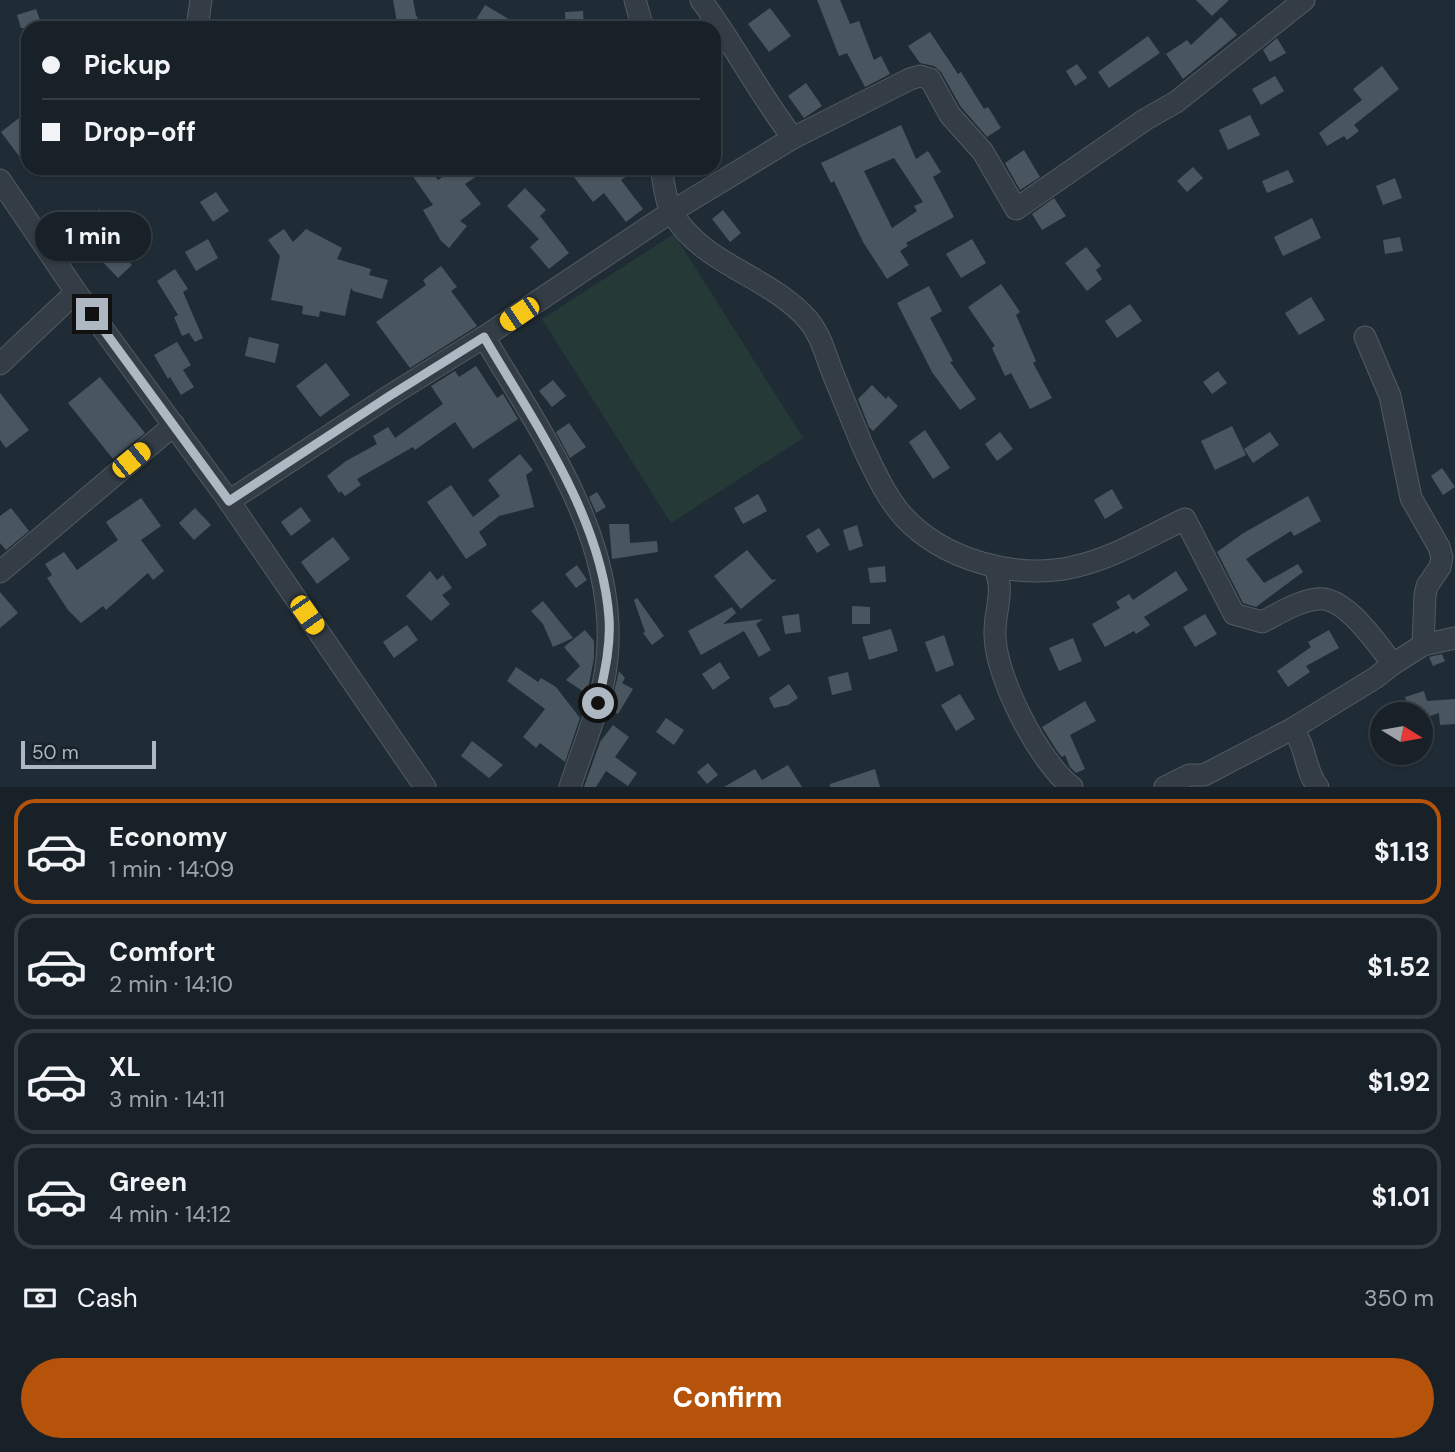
<!DOCTYPE html>
<meta charset="utf-8">
<style>
body{margin:0;font-family:"DM Sans",sans-serif;background:#252e34;color:#f1f3f6;height:100vh;display:flex;flex-direction:column;font-size:26px;white-space:nowrap}
*{box-sizing:border-box;margin:0}
p{font-size:23px;color:#9fa3a8}
.icon{flex:none;width:38px;height:38px;fill:none;stroke:currentColor;stroke-width:2;stroke-linecap:round;stroke-linejoin:round}
.map{position:relative;height:787px;overflow:hidden}
.side{display:flex;flex-direction:column;background:#182128;flex:1}
.side>*{flex:none}
.guide{position:absolute;left:21px;top:21px;width:700px;height:154px;border-radius:21px;box-shadow:0 2px 5px #0004,0 0 0 2px #363e45;display:grid;align-content:center;height:154px;padding:0 21px;background:#182128}
.needle{width:46px;rotate:101deg}
.fabs{position:absolute;left:1370px;top:702px;display:grid;gap:14px}
.fabs a{display:grid;place-items:center;width:63px;height:63px;border-radius:50%;background:#182128;box-shadow:0 2px 5px #0004,0 0 0 2px #363e45;font-size:35px}
.scale{position:absolute;left:21px;bottom:18px;width:135px;box-sizing:border-box;padding-left:7px;border:4px solid #aeb8c2;border-top:0;font-size:19px;line-height:24px;white-space:nowrap;color:#aeb8c2;-webkit-text-stroke:5px #19222a;paint-order:stroke}
.end{position:absolute;width:32px;height:32px;margin:-16px;border:9px solid #aeb8c2;background:#111;box-shadow:0 0 0 4px #111}
.from{border-radius:50%}
.bubble{position:absolute;height:49px;border-radius:24px;background:#182128;box-shadow:0 2px 5px #0004,0 0 0 2px #363e45;font-size:23px;font-weight:700;line-height:49px;text-align:center}
.car{position:absolute;width:21px;height:42px;margin:-21px -10px;border-radius:9px;box-shadow:0 0 5px 2px #0007;background:linear-gradient(#f5c518 24%,#345 0 40%,#f5c518 0 76%,#345 0 86%,#f5c518 0)}
.guide b{display:flex;align-items:center;gap:24px;height:66px;font-size:26px}
.guide b+b{border-top:2px solid #363e45}
.guide i{width:18px;height:18px;background:#f1f3f6}
ul{padding:12px 0 0;list-style:none}
li{display:flex;align-items:center;gap:21px;height:105px;margin:0 14px 10px;padding:0 7px;border:4px solid #363e45;border-radius:21px}
li div{flex:1}
li b{display:block;font-size:26px}
li em{font-style:normal;font-weight:700}
li.selected{border-color:#b45309}
li>.icon{width:63px;height:63px;stroke-width:1.5}
.pay{display:flex;align-items:center;gap:18px;height:77px;padding:0 21px;font-size:26px}
.pay p{margin-inline-start:auto}
.cta{display:flex;gap:14px;margin-top:auto;padding:14px 21px}
.cta a{flex:1;height:80px;border-radius:42px;background:#b45309;color:#fff;font-size:28px;font-weight:700;line-height:80px;text-align:center}
.map>svg:first-child{display:block}
</style>
<div class="map">
<svg width="1455" height="787" viewBox="0 0 1455 787">
<rect width="100%" height="100%" fill="#202c35"/>
<path fill="#253a37" d="M 674,234 L 803,438 L 671,523 L 542,319 Z"/>
<g fill="#495660" fill-rule="evenodd">
<path d="M 393,0 L 413,0 L 416,15 L 423,28 L 398,28 Z"/>
<path d="M 817,0 L 840,0 L 850,24 L 859,21 L 874,60 L 881,56 L 890,74 L 865,87 L 847,53 L 839,56 Z"/>
<path d="M 1196,0 L 1229,0 L 1212,16 Z"/>
<path d="M 485,5 L 524,28 L 471,28 Z"/>
<path d="M 770,8 L 791,36 L 769,52 L 748,24 Z"/>
<path d="M 36,9 L 43,28 L 21,28 L 17,15 Z"/>
<path d="M 583,11 L 584,28 L 566,28 L 565,12 Z"/>
<path d="M 1221,17 L 1237,35 L 1183,79 L 1166,54 L 1187,40 L 1191,45 Z"/>
<path d="M 930,32 L 958,74 L 961,72 L 984,109 L 988,107 L 1001,128 L 987,137 L 961,107 L 941,72 L 934,66 L 920,63 L 908,46 Z"/>
<path d="M 1148,36 L 1160,53 L 1109,88 L 1098,72 Z"/>
<path d="M 1277,38 L 1286,53 L 1270,62 L 1263,50 Z"/>
<path d="M 1077,64 L 1087,78 L 1075,86 L 1066,71 Z"/>
<path d="M 1382,66 L 1399,89 L 1354,125 L 1359,131 L 1347,140 L 1344,136 L 1327,146 L 1319,133 L 1362,100 L 1353,89 Z"/>
<path d="M 1275,76 L 1284,91 L 1261,105 L 1252,89 Z"/>
<path d="M 806,83 L 822,106 L 804,118 L 788,96 Z"/>
<path d="M 1250,115 L 1260,135 L 1228,150 L 1219,130 Z"/>
<path d="M 19,118 L 28,130 L 28,168 L 1,132 Z"/>
<path d="M 901,125 L 916,159 L 928,151 L 941,172 L 933,177 L 954,217 L 906,243 L 908,246 L 900,251 L 909,265 L 887,279 L 863,242 L 834,181 L 831,183 L 821,163 ZM 894,158 L 923,202 L 914,206 L 917,211 L 892,228 L 864,171 Z"/>
<path d="M 1024,150 L 1040,177 L 1020,190 L 1005,163 Z"/>
<path d="M 1193,167 L 1203,178 L 1187,192 L 1177,181 Z"/>
<path d="M 407,168 L 429,168 L 438,180 L 455,168 L 489,168 L 465,184 L 481,204 L 460,221 L 467,226 L 449,248 L 441,241 L 423,210 L 433,205 Z"/>
<path d="M 567,168 L 639,168 L 621,180 L 643,209 L 626,222 L 604,193 L 593,202 Z"/>
<path d="M 1288,170 L 1294,182 L 1267,193 L 1262,181 Z"/>
<path d="M 1395,178 L 1402,198 L 1383,205 L 1376,186 Z"/>
<path d="M 525,188 L 546,210 L 540,216 L 569,253 L 549,269 L 530,247 L 539,239 L 507,206 Z"/>
<path d="M 216,192 L 229,211 L 213,222 L 200,202 Z"/>
<path d="M 1054,198 L 1066,216 L 1042,230 L 1032,214 Z"/>
<path d="M 99,209 L 116,227 L 107,236 L 89,218 Z"/>
<path d="M 723,210 L 741,233 L 730,242 L 712,219 Z"/>
<path d="M 1312,218 L 1321,238 L 1283,256 L 1274,237 Z"/>
<path d="M 284,229 L 293,242 L 306,229 L 342,248 L 337,259 L 371,269 L 369,275 L 388,280 L 382,299 L 353,291 L 351,288 L 345,316 L 320,311 L 319,317 L 302,314 L 303,306 L 271,300 L 280,256 L 268,240 Z"/>
<path d="M 1400,237 L 1403,251 L 1385,254 L 1383,240 Z"/>
<path d="M 208,239 L 218,258 L 196,271 L 185,252 Z"/>
<path d="M 972,239 L 986,263 L 961,278 L 946,254 Z"/>
<path d="M 112,243 L 132,265 L 118,278 L 98,257 Z"/>
<path d="M 1086,247 L 1101,266 L 1096,270 L 1102,279 L 1087,291 L 1065,263 Z"/>
<path d="M 441,266 L 457,287 L 451,291 L 477,326 L 410,368 L 376,322 L 426,285 L 423,280 Z"/>
<path d="M 175,269 L 188,289 L 183,292 L 203,338 L 195,342 L 189,333 L 182,336 L 174,317 L 178,315 L 157,281 Z"/>
<path d="M 1001,284 L 1020,312 L 1016,315 L 1036,361 L 1033,363 L 1052,398 L 1030,409 L 1011,373 L 1005,376 L 992,348 L 995,346 L 968,307 Z"/>
<path d="M 929,286 L 942,311 L 930,318 L 953,361 L 950,362 L 976,399 L 960,410 L 932,372 L 897,303 Z"/>
<path d="M 1311,297 L 1325,320 L 1299,335 L 1285,313 Z"/>
<path d="M 1130,304 L 1142,321 L 1117,338 L 1105,321 Z"/>
<path d="M 249,337 L 279,344 L 275,363 L 245,356 Z"/>
<path d="M 177,342 L 191,365 L 183,370 L 194,387 L 181,395 L 170,377 L 168,379 L 154,355 Z"/>
<path d="M 326,363 L 350,395 L 320,417 L 296,386 Z"/>
<path d="M 476,366 L 497,398 L 503,394 L 518,419 L 473,449 L 455,422 L 415,450 L 413,447 L 357,479 L 361,485 L 345,496 L 341,491 L 339,493 L 327,476 L 346,461 L 377,444 L 373,436 L 388,427 L 395,438 L 443,404 L 431,386 L 455,371 L 459,377 Z"/>
<path d="M 1218,371 L 1227,383 L 1212,394 L 1203,382 Z"/>
<path d="M 100,377 L 145,433 L 113,459 L 68,403 Z"/>
<path d="M 553,380 L 566,396 L 552,407 L 539,391 Z"/>
<path d="M 872,385 L 886,399 L 888,396 L 898,406 L 873,431 L 869,427 L 858,399 Z"/>
<path d="M 0,393 L 29,430 L 6,448 L 0,440 Z"/>
<path d="M 569,423 L 586,447 L 570,458 L 556,432 Z"/>
<path d="M 1232,426 L 1246,455 L 1215,470 L 1201,441 Z"/>
<path d="M 925,430 L 950,468 L 933,479 L 909,442 Z"/>
<path d="M 1000,432 L 1013,449 L 997,461 L 985,444 Z"/>
<path d="M 1270,432 L 1279,445 L 1253,463 L 1244,449 Z"/>
<path d="M 520,454 L 533,470 L 526,475 L 534,507 L 499,516 L 479,532 L 487,545 L 466,559 L 427,502 L 451,485 L 473,517 L 500,496 L 488,480 Z"/>
<path d="M 1442,468 L 1455,487 L 1443,495 L 1431,476 Z"/>
<path d="M 1112,489 L 1123,508 L 1105,519 L 1094,500 Z"/>
<path d="M 597,492 L 606,507 L 596,513 L 589,497 Z"/>
<path d="M 758,494 L 767,511 L 743,524 L 734,508 Z"/>
<path d="M 1308,496 L 1321,521 L 1294,536 L 1291,531 L 1246,559 L 1264,583 L 1298,564 L 1303,572 L 1256,607 L 1243,603 L 1217,552 L 1242,534 Z"/>
<path d="M 141,498 L 161,526 L 141,540 L 164,571 L 153,580 L 148,573 L 106,610 L 103,606 L 81,623 L 68,610 L 47,578 L 52,575 L 45,564 L 64,552 L 77,570 L 118,540 L 106,522 Z"/>
<path d="M 301,507 L 311,521 L 291,536 L 281,522 Z"/>
<path d="M 11,508 L 29,531 L 6,550 L 0,543 L 0,516 Z"/>
<path d="M 195,508 L 211,525 L 194,540 L 179,523 Z"/>
<path d="M 609,524 L 629,524 L 630,543 L 657,541 L 658,552 L 612,559 Z"/>
<path d="M 857,525 L 863,546 L 849,551 L 843,530 Z"/>
<path d="M 819,528 L 830,545 L 817,553 L 806,536 Z"/>
<path d="M 333,537 L 350,559 L 317,584 L 301,562 Z"/>
<path d="M 747,550 L 772,580 L 777,579 L 741,609 L 714,576 Z"/>
<path d="M 577,565 L 587,580 L 576,588 L 565,574 Z"/>
<path d="M 885,566 L 886,582 L 870,583 L 868,568 Z"/>
<path d="M 430,571 L 437,580 L 443,575 L 452,588 L 442,595 L 450,604 L 431,621 L 406,596 Z"/>
<path d="M 1176,571 L 1188,590 L 1144,617 L 1150,625 L 1136,634 L 1134,631 L 1105,647 L 1092,624 L 1120,608 L 1116,602 L 1129,594 L 1133,600 Z"/>
<path d="M 0,592 L 18,613 L 0,628 Z"/>
<path d="M 637,598 L 664,636 L 652,645 L 643,633 L 645,632 L 634,600 Z"/>
<path d="M 543,601 L 560,622 L 573,638 L 553,647 L 543,624 L 531,611 Z"/>
<path d="M 852,606 L 870,607 L 870,624 L 852,624 Z"/>
<path d="M 732,607 L 736,613 L 723,624 L 763,619 L 756,624 L 771,650 L 759,657 L 744,631 L 701,655 L 688,631 Z"/>
<path d="M 799,614 L 801,632 L 785,634 L 782,616 Z"/>
<path d="M 1205,614 L 1217,634 L 1195,647 L 1183,627 Z"/>
<path d="M 407,625 L 418,640 L 394,658 L 383,642 Z"/>
<path d="M 891,629 L 898,651 L 869,660 L 862,637 Z"/>
<path d="M 585,630 L 594,641 L 594,658 L 587,694 L 566,680 L 580,666 L 564,647 Z"/>
<path d="M 1329,630 L 1339,648 L 1306,666 L 1310,672 L 1288,687 L 1277,671 L 1311,647 L 1308,642 Z"/>
<path d="M 944,635 L 954,665 L 936,672 L 925,642 Z"/>
<path d="M 1073,638 L 1082,661 L 1059,671 L 1049,648 Z"/>
<path d="M 1442,654 L 1445,661 L 1433,666 L 1429,657 Z"/>
<path d="M 720,662 L 730,678 L 713,690 L 702,674 Z"/>
<path d="M 516,667 L 538,682 L 541,678 L 556,687 L 580,718 L 565,762 L 540,743 L 536,748 L 523,737 L 545,709 L 507,681 Z"/>
<path d="M 619,671 L 625,678 L 622,683 L 633,689 L 618,714 L 610,709 Z"/>
<path d="M 848,672 L 852,690 L 832,695 L 828,677 Z"/>
<path d="M 789,684 L 798,698 L 788,705 L 774,708 L 769,698 Z"/>
<path d="M 1424,691 L 1427,701 L 1455,699 L 1455,724 L 1440,725 L 1439,713 L 1421,719 L 1421,714 L 1411,714 L 1405,697 Z"/>
<path d="M 960,694 L 975,719 L 956,731 L 941,705 Z"/>
<path d="M 1085,701 L 1096,721 L 1070,735 L 1085,769 L 1076,773 L 1070,767 L 1065,755 L 1062,757 L 1057,751 L 1042,727 Z"/>
<path d="M 666,718 L 684,730 L 674,745 L 656,732 Z"/>
<path d="M 613,725 L 629,737 L 615,757 L 637,773 L 628,786 L 606,771 L 596,787 L 584,787 L 600,742 Z"/>
<path d="M 472,741 L 503,765 L 489,778 L 461,756 Z"/>
<path d="M 708,763 L 718,775 L 707,784 L 697,772 Z"/>
<path d="M 788,765 L 802,787 L 724,787 L 755,769 L 762,780 Z"/>
<path d="M 875,769 L 880,787 L 830,787 L 830,784 Z"/>
</g>
<g fill="none" stroke-linecap="round" stroke-linejoin="round">
<g stroke="#515b63" stroke-width="23">
<g id="minor">
<path d="M 635,0 L 643,28"/>
<path d="M 197,28 L 201,0"/>
<path d="M 793,138 L 910,79 L 920,76 L 930,79 L 950,115 L 983,152 L 1016,209 L 1146,119 L 1176,102 L 1304,0"/>
<path d="M 661,168 C 664,182 665,202 673,214 C 704,266 771,276 809,321 C 821,336 826,356 833,374 C 843,398 853,423 863,447 C 874,470 886,497 903,516 C 943,560 1016,580 1073,567 C 1112,559 1149,536 1185,519 L 1234,614 L 1262,622 C 1278,614 1298,601 1317,599 C 1345,595 1377,644 1393,664"/>
<path d="M 0,180 L 76,292 L 229,501 L 425,787"/>
<path d="M 484,337 C 542,434 619,541 607,659 C 603,703 583,745 570,787"/>
<path d="M 1365,337 L 1390,396 L 1411,498 L 1439,547 L 1442,557 L 1440,567 L 1427,586 L 1425,595 L 1423,645"/>
<path d="M 0,364 L 76,292"/>
<path d="M 229,501 L 391,395 L 484,337 L 671,212 L 793,138 C 759,94 734,44 701,0"/>
<path d="M 994,566 C 1006,593 994,609 995,635 C 995,676 1039,762 1072,787"/>
<path d="M 0,572 L 174,425"/>
<path d="M 1292,729 C 1307,746 1304,770 1318,787"/>
<path d="M 1165,787 L 1189,775 L 1204,775 L 1292,729 L 1375,678 L 1393,664 L 1423,645 L 1455,638"/>
</g>
</g>
<use href="#minor" stroke="#343d45" stroke-width="21"/>
</g>
<g fill="none" stroke-linecap="round" stroke-linejoin="round">
<path stroke="#aeb8c2" stroke-width="9" d="M 92,314 L 229,501 L 391,395 L 484,337 C 534,422 602,518 609,618 C 611,647 604,675 598,703"/>
</g>
</svg>
<div class="fabs">
<a><svg class="needle" viewBox="-14 -14 28 28"><path d="M0-13l5 13h-10z" fill="#e53935"/><path d="M0 13l5-13h-10z" fill="#9fa3a8"/></svg></a>
</div>
<div class="scale">50 m</div>
<i class="end from" style="left:598px;top:703px"></i>
<i class="end" style="left:92px;top:314px"></i>
<div class="bubble" style="left:35px;top:212px;width:116px">1 min</div>
<i class="car" style="left:519px;top:314px;rotate:236deg"></i>
<i class="car" style="left:131px;top:460px;rotate:51deg"></i>
<i class="car" style="left:307px;top:615px;rotate:145deg"></i>
<div class="guide">
<b><i class="from"></i>Pickup</b>
<b><i></i>Drop-off</b>
</div>
</div>
<section class="side">
<ul>
<li class="selected"><svg class="icon" aria-label="car" viewBox="0 0 24 24"><path d="M5 17H2v-5l4-1 3-4h7l3 4 3 1v5h-3M9 17h6M6 11h13"/><circle cx="7" cy="17" r="2"/><circle cx="17" cy="17" r="2"/></svg><div><b>Economy</b><p>1 min · 14:09</p></div><em>$1.13</em></li>
<li><svg class="icon" aria-label="car" viewBox="0 0 24 24"><path d="M5 17H2v-5l4-1 3-4h7l3 4 3 1v5h-3M9 17h6M6 11h13"/><circle cx="7" cy="17" r="2"/><circle cx="17" cy="17" r="2"/></svg><div><b>Comfort</b><p>2 min · 14:10</p></div><em>$1.52</em></li>
<li><svg class="icon" aria-label="car" viewBox="0 0 24 24"><path d="M5 17H2v-5l4-1 3-4h7l3 4 3 1v5h-3M9 17h6M6 11h13"/><circle cx="7" cy="17" r="2"/><circle cx="17" cy="17" r="2"/></svg><div><b>XL</b><p>3 min · 14:11</p></div><em>$1.92</em></li>
<li><svg class="icon" aria-label="car" viewBox="0 0 24 24"><path d="M5 17H2v-5l4-1 3-4h7l3 4 3 1v5h-3M9 17h6M6 11h13"/><circle cx="7" cy="17" r="2"/><circle cx="17" cy="17" r="2"/></svg><div><b>Green</b><p>4 min · 14:12</p></div><em>$1.01</em></li>
</ul>
<div class="pay"><svg class="icon" aria-label="cash" viewBox="0 0 24 24"><path d="M3 7h18v10H3z"/><circle cx="12" cy="12" r="2"/></svg>Cash<p>350 m</p></div>
<div class="cta"><a>Confirm</a></div>
</section>
